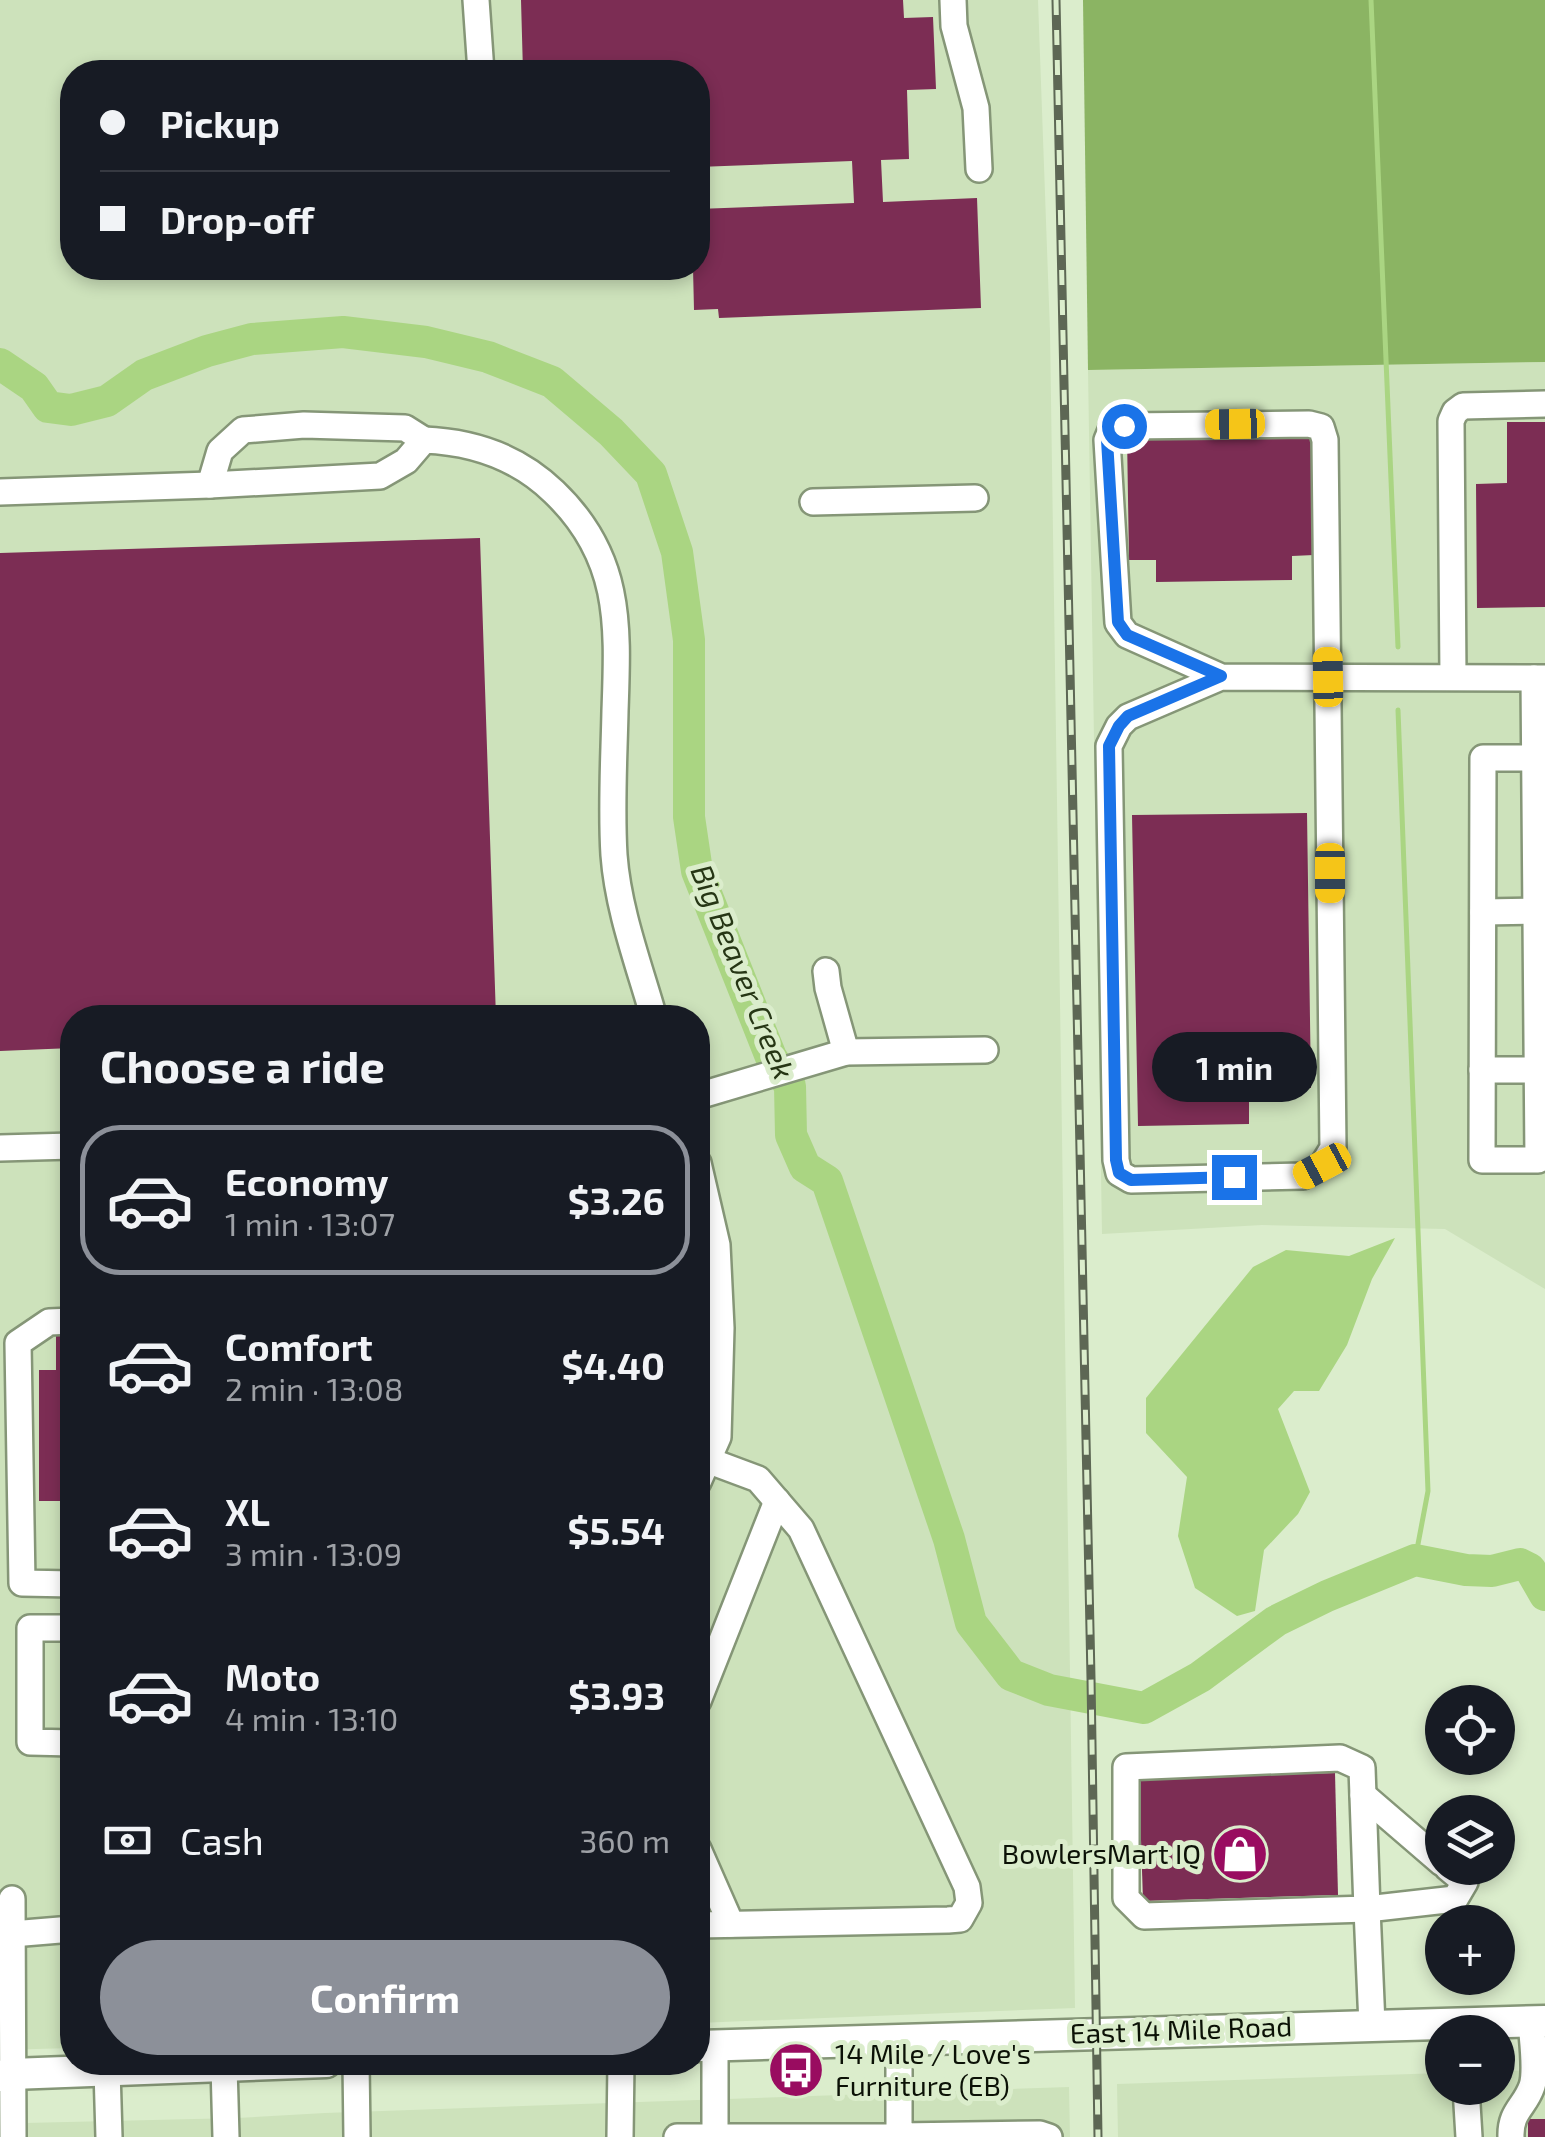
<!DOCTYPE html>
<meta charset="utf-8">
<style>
body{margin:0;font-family:"Exo 2",sans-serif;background:#20242c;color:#f1f3f6;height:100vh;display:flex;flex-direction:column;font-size:38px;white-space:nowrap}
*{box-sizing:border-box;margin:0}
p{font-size:32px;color:#9ea1a6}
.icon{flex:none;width:55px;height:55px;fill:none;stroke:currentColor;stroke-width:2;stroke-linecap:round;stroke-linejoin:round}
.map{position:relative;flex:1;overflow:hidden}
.details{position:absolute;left:60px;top:1005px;width:650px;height:1070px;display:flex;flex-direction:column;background:#171b24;border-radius:40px;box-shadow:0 5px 15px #0003}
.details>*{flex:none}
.guide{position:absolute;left:60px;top:60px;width:650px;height:220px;border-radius:40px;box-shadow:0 5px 15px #0003;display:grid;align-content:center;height:220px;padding:0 40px;background:#171b24}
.buttons{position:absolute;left:1425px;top:1685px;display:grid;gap:20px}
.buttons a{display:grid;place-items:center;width:90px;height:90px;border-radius:50%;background:#171b24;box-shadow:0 5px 15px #0003;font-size:50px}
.end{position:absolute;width:45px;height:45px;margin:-22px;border:12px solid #1a73e8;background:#fff;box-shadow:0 0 0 5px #fff}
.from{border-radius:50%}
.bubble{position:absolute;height:70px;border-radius:35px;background:#171b24;box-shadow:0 5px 15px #0003;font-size:32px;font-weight:700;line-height:70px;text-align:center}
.car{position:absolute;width:30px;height:60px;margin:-30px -15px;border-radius:12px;box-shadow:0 0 8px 2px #0007;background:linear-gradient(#f5c518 24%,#345 0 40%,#f5c518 0 76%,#345 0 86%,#f5c518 0)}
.guide b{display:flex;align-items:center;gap:35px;height:95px;font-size:38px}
.guide b+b{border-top:2px solid #363941}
.guide i{width:25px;height:25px;background:#f1f3f6}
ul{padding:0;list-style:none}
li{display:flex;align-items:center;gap:30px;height:150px;margin:0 20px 15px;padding:0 20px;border:5px solid transparent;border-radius:40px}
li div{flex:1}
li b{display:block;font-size:38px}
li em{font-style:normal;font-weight:700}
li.on{border-color:#8c9099}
li>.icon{width:90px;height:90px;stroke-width:1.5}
h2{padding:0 40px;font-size:45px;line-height:120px}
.pay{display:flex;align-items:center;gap:25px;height:110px;padding:0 40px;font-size:38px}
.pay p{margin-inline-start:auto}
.action{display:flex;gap:20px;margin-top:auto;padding:20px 40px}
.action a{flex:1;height:115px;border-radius:60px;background:#8c9099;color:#fff;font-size:40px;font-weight:700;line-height:115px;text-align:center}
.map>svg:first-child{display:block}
</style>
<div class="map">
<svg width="1545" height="2137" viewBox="0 0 1545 2137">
<rect width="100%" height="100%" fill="#dbedcc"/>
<g fill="#cde2bb" fill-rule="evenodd">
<path d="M 0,0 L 1038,0 L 1050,332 L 1075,2008 L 698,2023 L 698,1018 L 72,1018 L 72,2048 L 0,2050 ZM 72,72 L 698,72 L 698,268 L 72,268 Z"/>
<path d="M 1545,362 L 1545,1289 L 1445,1229 L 1262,1225 L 1102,1234 L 1088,370 Z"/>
<path d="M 1545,2070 L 1545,2137 L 1118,2137 L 1117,2084 L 1442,2073 L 1442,2088 L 1498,2088 L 1498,2071 Z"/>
<path d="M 1069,2087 L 1070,2137 L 26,2137 L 25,2123 L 237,2118 L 325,2113 Z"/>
</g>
<path fill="#8bb463" d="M 1083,0 L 1545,0 L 1545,362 L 1088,370 Z"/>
<path fill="#aad582" d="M 1395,1238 L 1372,1279 L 1347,1345 L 1319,1391 L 1294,1391 L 1278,1409 L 1310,1492 L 1298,1514 L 1264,1550 L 1255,1611 L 1237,1616 L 1195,1588 L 1178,1536 L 1187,1477 L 1146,1433 L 1146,1398 L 1253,1267 L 1286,1250 L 1349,1256 Z"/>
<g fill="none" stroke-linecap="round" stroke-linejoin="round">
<g stroke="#aad582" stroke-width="5">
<path d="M 1371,0 L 1398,647"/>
<path d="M 1398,710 L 1428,1491 L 1415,1560"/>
</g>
<path stroke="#aad582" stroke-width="32" d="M 0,364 L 34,387 L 48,407 L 71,410 L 107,401 L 144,375 L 207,351 L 252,339 L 343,332 L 426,342 L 488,357 L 552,382 L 611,432 L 651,474 L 677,552 L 689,640 L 689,817 L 697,871 L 771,1057 L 790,1086 L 791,1135 L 805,1167 L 827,1181 L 949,1539 L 971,1623 L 1011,1675 L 1049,1690 L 1144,1708 L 1200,1677 L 1276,1621 L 1327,1596 L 1415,1560 L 1466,1570 L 1492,1571 L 1520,1564 L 1530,1569 L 1545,1595"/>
</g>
<g fill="#7c2d54">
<path d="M 521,0 L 903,0 L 904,18 L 933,17 L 936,89 L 907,90 L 909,159 L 881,160 L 883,202 L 977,198 L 981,308 L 719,318 L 718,309 L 694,310 L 693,268 L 698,268 L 698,209 L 854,203 L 852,161 L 698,167 L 698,72 L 523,72 Z"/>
<path d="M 1507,422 L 1545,422 L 1545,607 L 1477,608 L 1476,484 L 1507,483 Z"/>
<path d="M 1312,432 L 1314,555 L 1292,556 L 1292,580 L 1156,582 L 1156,560 L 1129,560 L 1127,435 Z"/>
<path d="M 480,538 L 496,1018 L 72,1018 L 72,1048 L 0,1051 L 0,553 Z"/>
<path d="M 1307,813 L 1311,1088 L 1249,1089 L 1249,1124 L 1138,1126 L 1132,815 Z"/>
<path d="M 56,1328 L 72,1328 L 72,1501 L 39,1501 L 39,1370 L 56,1370 Z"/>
<path d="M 1335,1773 L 1338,1895 L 1143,1901 L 1139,1778 Z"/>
<rect x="1528" y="2119" width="17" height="18"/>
</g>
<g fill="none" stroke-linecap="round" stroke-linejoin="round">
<g stroke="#859677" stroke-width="30">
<g id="minor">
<path d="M 476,0 L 481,72"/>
<path d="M 953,0 L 954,26 L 976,108 L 979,169"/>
<path d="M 210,485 L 220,451 L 243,430 L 304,425 L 405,428 L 424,440"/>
<path d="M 0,492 L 210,485 L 380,476 L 406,461 L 424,440 C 474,442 518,457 554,492 C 622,557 618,625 615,711 C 614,759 611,807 614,855 C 618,910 639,965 654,1018"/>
<path d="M 813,502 L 975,498"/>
<path d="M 1221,677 L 1127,635 L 1118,623 L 1107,440 L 1112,428 L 1124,426 L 1309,424 L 1321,427 L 1325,440 L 1333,1148 L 1322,1166 L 1303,1176 L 1131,1180 L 1119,1173 L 1116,1160 L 1109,746 L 1119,726 L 1128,717 L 1221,677 L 1545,678"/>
<path d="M 1453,677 L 1451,421 L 1455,412 L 1463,406 L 1545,404"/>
<path d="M 1534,678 L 1538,1160 L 1482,1160 L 1483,758 L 1545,758"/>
<path d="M 1483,912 L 1536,911"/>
<path d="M 826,971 L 828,988 L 846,1052"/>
<path d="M 1482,1070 L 1537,1070"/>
<path d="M 698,1096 L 846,1052 L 985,1050"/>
<path d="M 0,1148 L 72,1146"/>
<path d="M 698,1163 L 717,1245 L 721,1328 L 718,1437 L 698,1482"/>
<path d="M 72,1321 L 49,1322 L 18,1343 L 22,1583 L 72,1584"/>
<path d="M 72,1628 L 30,1628 L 30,1742 L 72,1743"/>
<path d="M 698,1701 L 777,1501"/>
<path d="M 1340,1758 L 1362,1768 L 1367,1909 L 1144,1916 L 1126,1898 L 1126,1767 Z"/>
<path d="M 1363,1795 L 1442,1863"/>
<path d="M 698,1849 L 731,1924"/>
<path d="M 12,1899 L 13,2137"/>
<path d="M 698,1925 L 948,1920 L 960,1919 L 969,1903 L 967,1887 L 801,1529 L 758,1479 L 707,1460"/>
<path d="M 12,1934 L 72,1929"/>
<path d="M 1372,2025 L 1367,1909 L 1455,1899 L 1465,1882 L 1448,1868"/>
<path d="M 899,2040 L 899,2136 L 1040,2134 L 1049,2137"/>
<path d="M 715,2046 L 715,2137 L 899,2137"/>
<path d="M 356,2062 L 357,2137"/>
<path d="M 224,2066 L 226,2137"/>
<path d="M 107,2070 L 109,2137"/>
<path d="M 1466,2088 L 1469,2137"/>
<path d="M 620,2137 L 621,2062"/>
<path d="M 677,2137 L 715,2137"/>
<path d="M 1511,2137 C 1510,2111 1525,2107 1532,2086 C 1537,2071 1532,2038 1531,2021"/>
</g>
</g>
<g stroke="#859677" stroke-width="35">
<g id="major">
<path d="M 698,2046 L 1545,2021"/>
<path d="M 0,2076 L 12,2074 L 326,2062"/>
</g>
</g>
<use href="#minor" stroke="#fff" stroke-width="25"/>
<use href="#major" stroke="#fff" stroke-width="30"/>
<g stroke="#5d6754" stroke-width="9">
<path id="rail" d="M 1056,0 L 1091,1678 L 1098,2137"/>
</g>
<use href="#rail" stroke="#dbedcc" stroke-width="5" stroke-dasharray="15" stroke-linecap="butt"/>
</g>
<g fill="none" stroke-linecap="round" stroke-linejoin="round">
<path stroke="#1a73e8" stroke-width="12" d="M 1124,426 L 1112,428 L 1107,440 L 1118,622 L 1127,635 L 1221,676 L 1128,716 L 1119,726 L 1109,746 L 1116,1160 L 1119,1173 L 1131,1180 L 1234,1177"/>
</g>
<defs>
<g id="shop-disc" transform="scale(2.875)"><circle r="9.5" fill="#990c60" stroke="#dbedcc"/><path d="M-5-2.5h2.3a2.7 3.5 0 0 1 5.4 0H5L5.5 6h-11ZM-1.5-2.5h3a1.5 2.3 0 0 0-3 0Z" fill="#fff"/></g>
<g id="bus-disc" transform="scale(2.875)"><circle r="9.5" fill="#990c60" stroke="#dbedcc"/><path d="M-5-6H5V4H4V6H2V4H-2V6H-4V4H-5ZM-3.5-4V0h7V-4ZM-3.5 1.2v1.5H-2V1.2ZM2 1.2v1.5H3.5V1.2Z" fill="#fff"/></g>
</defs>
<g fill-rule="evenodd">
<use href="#shop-disc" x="1240" y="1854"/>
<use href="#bus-disc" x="796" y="2070"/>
</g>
<g text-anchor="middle" stroke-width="10" stroke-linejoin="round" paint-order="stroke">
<g font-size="28" fill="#0b1106" stroke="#dbedcc" text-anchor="end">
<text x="1201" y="1864">BowlersMart IQ</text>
<text x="835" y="2064" text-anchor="start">14 Mile / Love's<tspan x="835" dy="32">Furniture (EB)</tspan></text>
</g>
<g font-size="28" fill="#0b1106" stroke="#dbedcc">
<text transform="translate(1181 2030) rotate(-2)" y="10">East 14 Mile Road</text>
</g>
<g font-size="30" font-style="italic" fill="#263615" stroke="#dbedcc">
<text transform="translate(742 972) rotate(68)" y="10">Big Beaver Creek</text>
</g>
</g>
</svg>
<div class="buttons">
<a><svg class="icon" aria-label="locate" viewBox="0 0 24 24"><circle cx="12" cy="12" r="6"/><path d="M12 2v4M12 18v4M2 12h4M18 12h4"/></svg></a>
<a><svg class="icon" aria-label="layers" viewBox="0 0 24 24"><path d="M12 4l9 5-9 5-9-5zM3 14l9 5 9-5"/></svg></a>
<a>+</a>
<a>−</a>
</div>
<i class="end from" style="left:1124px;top:426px"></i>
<i class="end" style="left:1234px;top:1177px"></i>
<div class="bubble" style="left:1152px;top:1032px;width:165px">1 min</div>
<i class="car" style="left:1235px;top:424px;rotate:269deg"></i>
<i class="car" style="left:1328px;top:677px;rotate:359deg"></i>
<i class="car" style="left:1330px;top:873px;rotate:180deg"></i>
<i class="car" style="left:1322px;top:1166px;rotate:242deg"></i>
<div class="guide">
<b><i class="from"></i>Pickup</b>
<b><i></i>Drop-off</b>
</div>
<section class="details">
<h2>Choose a ride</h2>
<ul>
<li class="on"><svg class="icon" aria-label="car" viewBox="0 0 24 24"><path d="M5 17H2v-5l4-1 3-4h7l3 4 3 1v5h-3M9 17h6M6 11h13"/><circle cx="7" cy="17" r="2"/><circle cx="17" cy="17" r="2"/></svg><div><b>Economy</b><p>1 min · 13:07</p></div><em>$3.26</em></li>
<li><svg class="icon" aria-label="car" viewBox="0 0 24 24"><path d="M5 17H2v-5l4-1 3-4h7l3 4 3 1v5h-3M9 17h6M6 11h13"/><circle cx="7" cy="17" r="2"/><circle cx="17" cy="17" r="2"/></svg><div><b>Comfort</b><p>2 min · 13:08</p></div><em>$4.40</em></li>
<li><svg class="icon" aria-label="car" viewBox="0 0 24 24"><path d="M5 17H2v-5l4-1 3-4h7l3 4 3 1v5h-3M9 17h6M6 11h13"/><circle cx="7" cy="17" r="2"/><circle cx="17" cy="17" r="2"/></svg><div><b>XL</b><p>3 min · 13:09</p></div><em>$5.54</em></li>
<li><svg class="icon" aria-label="car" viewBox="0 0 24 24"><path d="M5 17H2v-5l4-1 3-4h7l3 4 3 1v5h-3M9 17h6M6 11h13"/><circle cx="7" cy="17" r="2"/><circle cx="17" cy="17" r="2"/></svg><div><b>Moto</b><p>4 min · 13:10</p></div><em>$3.93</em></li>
</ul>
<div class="pay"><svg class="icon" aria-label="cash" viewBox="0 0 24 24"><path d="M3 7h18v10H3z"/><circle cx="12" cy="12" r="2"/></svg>Cash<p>360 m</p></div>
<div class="action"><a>Confirm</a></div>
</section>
</div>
